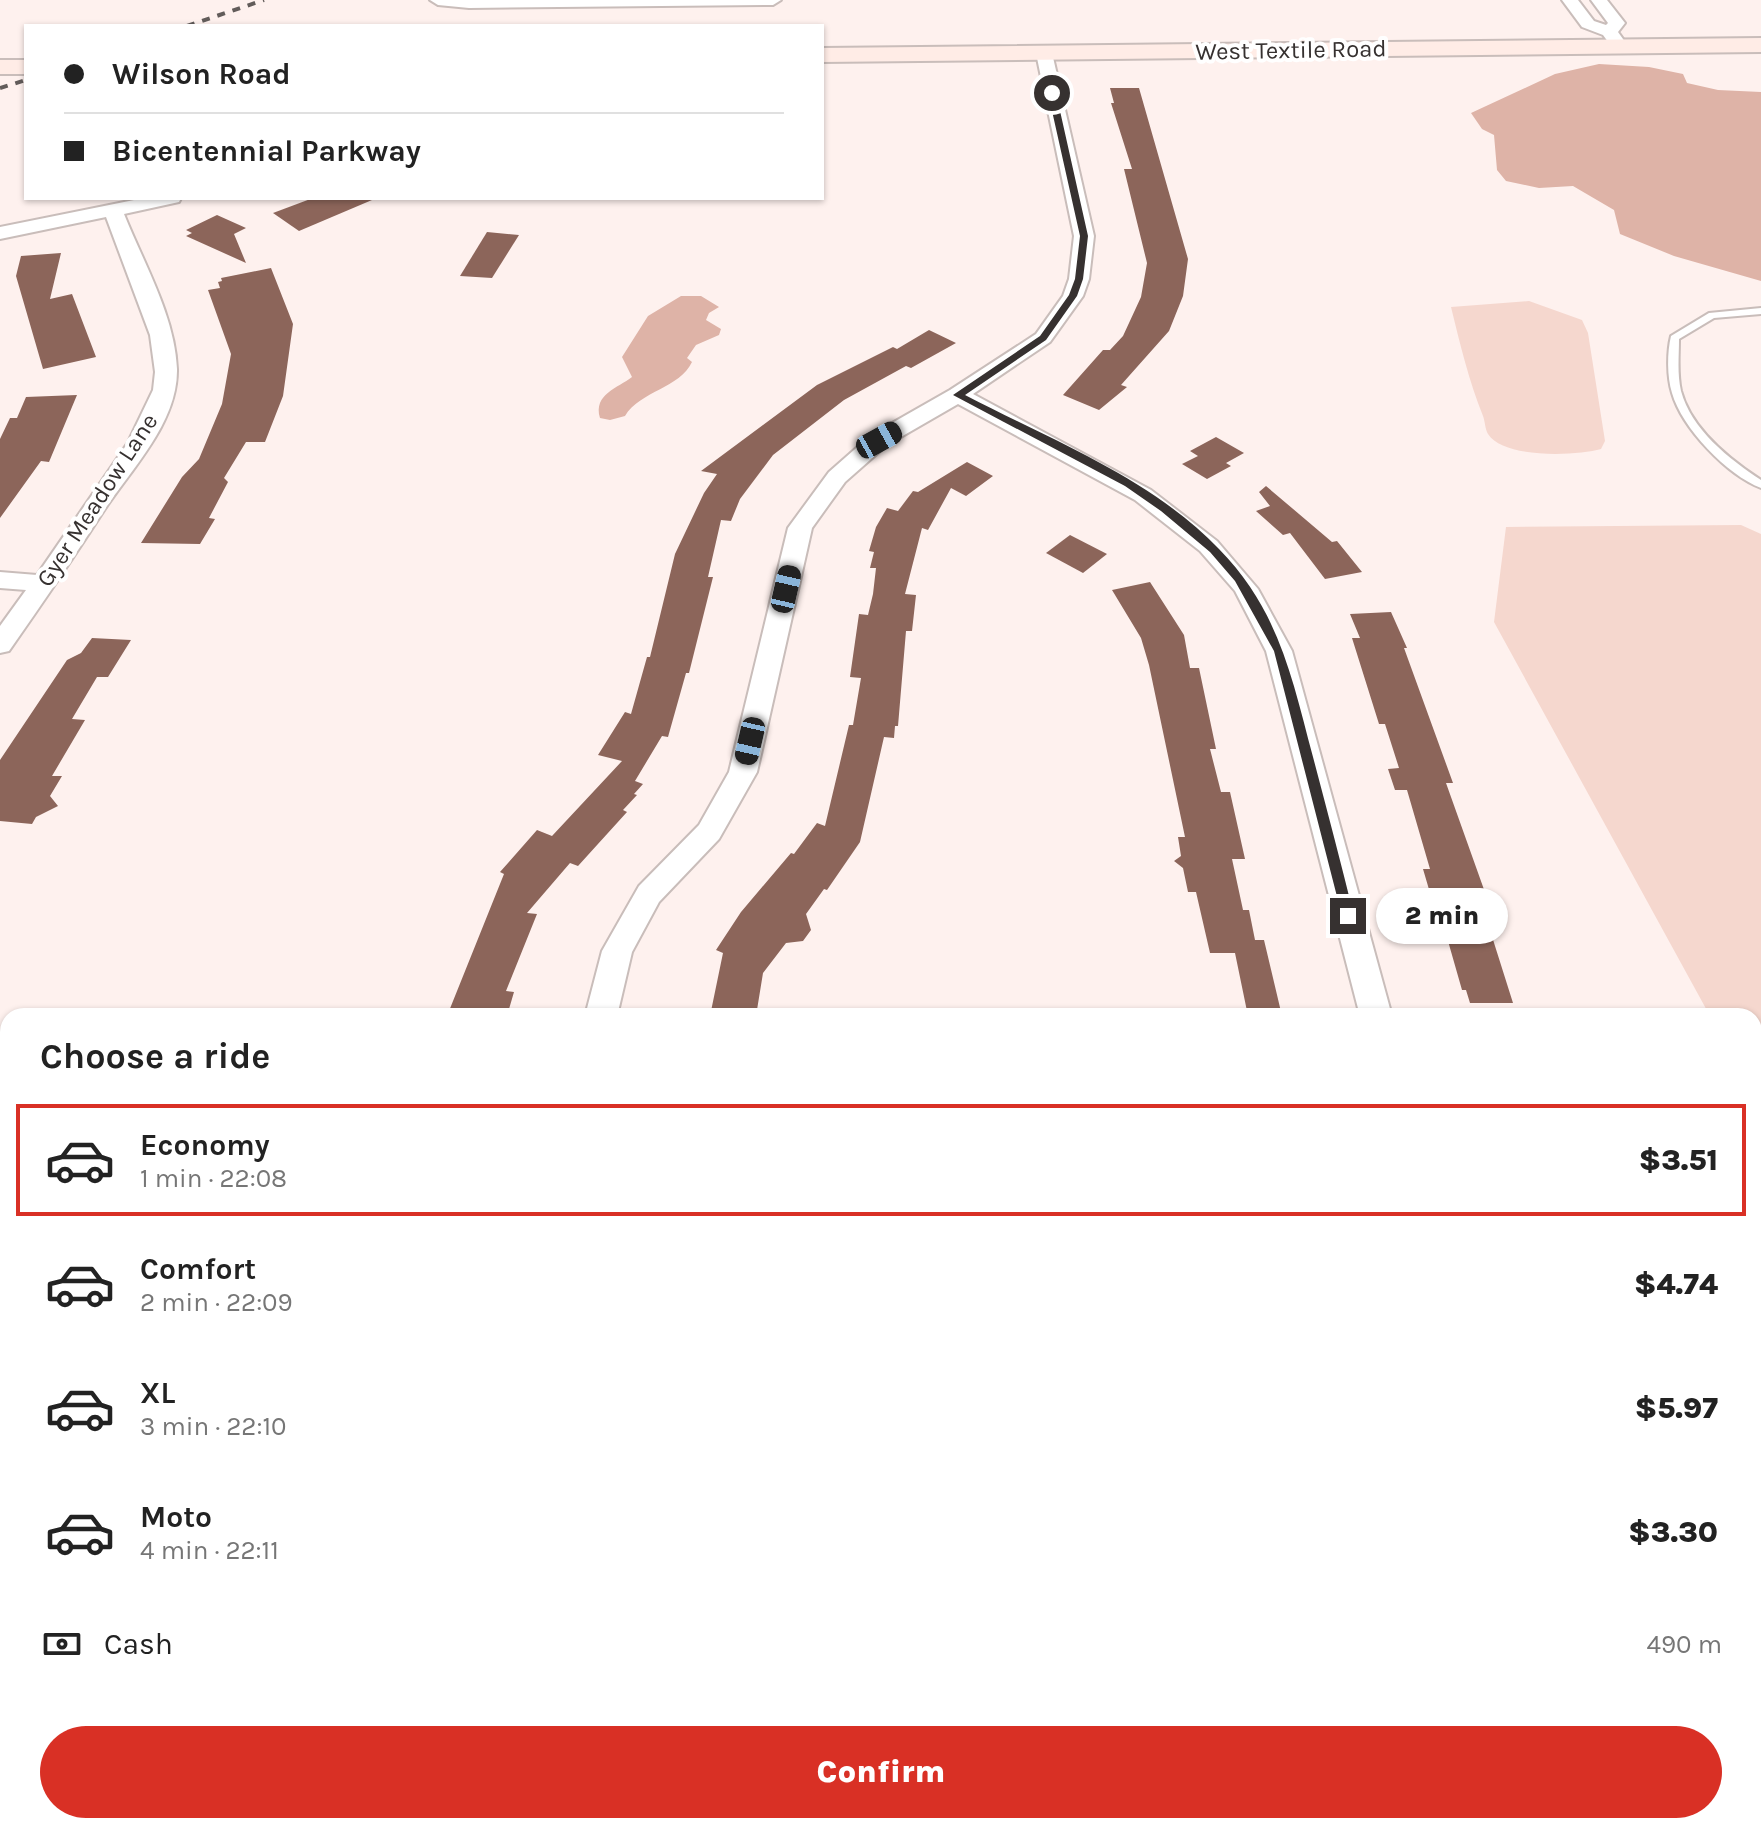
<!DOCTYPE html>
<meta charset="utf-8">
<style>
body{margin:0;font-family:Karla,sans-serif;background:#f6f6f6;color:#222;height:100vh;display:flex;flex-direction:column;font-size:30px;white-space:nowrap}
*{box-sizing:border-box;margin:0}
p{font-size:26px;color:#767676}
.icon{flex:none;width:44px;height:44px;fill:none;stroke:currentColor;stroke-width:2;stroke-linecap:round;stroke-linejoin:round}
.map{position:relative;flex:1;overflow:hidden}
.drawer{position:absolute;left:0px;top:1008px;width:1762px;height:826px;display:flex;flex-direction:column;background:#fff;border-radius:24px 24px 0 0;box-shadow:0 2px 6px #0004}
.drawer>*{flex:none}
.top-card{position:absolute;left:24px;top:24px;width:800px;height:176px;border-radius:0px;box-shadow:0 2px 6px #0004;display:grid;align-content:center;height:176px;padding:0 40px;background:#fff}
.end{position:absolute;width:36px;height:36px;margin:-18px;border:10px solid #363130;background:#fff;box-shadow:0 0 0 4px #fff}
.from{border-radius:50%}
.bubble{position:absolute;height:56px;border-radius:28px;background:#fff;box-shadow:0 2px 6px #0004;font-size:26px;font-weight:800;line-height:56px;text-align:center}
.car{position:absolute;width:24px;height:48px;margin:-24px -12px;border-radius:10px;box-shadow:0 0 6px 2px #0007;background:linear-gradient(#222 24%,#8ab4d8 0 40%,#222 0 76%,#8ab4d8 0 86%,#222 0)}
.top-card b{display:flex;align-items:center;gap:28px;height:76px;font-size:30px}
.top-card b+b{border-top:2px solid #e0e0e0}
.top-card i{width:20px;height:20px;background:#222}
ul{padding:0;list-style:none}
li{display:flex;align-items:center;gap:24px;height:112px;margin:0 16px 12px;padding:0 24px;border:4px solid transparent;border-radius:0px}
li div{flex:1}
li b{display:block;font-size:30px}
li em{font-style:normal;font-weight:800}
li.active{border-color:#d93025}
li>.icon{width:72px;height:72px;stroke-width:1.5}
h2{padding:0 40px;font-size:36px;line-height:96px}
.pay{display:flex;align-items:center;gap:20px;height:88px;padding:0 40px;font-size:30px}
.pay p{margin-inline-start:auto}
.cta{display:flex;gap:16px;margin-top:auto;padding:16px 40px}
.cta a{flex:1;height:92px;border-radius:48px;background:#d93025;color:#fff;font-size:32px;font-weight:800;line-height:92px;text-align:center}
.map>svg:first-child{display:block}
</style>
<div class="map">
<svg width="1761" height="1833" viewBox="0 0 1761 1833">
<rect width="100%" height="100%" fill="#fef1ee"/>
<g fill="#f5d7ce">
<path d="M 1529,301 L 1582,320 L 1588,333 L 1605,441 L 1601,449 C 1576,456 1504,459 1488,434 C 1485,429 1485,421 1483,416 C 1469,381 1460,344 1451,307 Z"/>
<path d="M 1741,525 L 1761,534 L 1761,1058 L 1754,1057 L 1754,1016 L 1710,1016 L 1494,622 L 1506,527 Z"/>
</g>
<g fill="#deb3a7">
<path d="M 1599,64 L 1649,67 L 1683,74 L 1687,83 L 1718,90 L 1761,92 L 1761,281 L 1674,256 L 1620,234 L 1614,210 L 1573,186 L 1539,188 L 1506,181 L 1497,170 L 1494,135 L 1482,129 L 1471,113 L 1555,74 Z"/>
<path d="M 681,296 L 701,296 L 719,307 L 709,313 L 706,320 L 721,329 L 719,335 L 696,345 L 687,358 L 692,362 C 680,388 640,391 625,416 L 610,420 L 600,418 C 593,394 618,388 632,377 L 622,357 L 648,316 Z"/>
</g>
<g fill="#8c655a">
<path d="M 1110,88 L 1139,88 L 1188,259 L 1183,296 L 1169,331 L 1121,385 L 1127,387 L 1099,410 L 1063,395 L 1103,350 L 1110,350 L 1123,336 L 1141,297 L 1147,263 L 1124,169 L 1132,169 L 1111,103 L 1114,103 Z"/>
<path d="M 313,198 L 372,198 L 372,200 L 299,231 L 273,213 Z"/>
<path d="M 217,215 L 246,228 L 234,234 L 246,263 L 186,236 L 192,233 L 186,230 Z"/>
<path d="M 487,232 L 519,235 L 492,278 L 460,276 Z"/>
<path d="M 61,253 L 50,299 L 72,294 L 96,357 L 43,369 L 16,276 L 21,256 Z"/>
<path d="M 271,268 L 293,324 L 283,396 L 265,442 L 246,442 L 224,478 L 228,482 L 209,518 L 215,519 L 200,544 L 141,543 L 182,477 L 199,459 L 222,404 L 231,354 L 208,290 L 220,288 L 218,282 L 222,281 L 221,278 Z"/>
<path d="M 929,330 L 956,343 L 911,368 L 906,366 L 844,400 L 773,455 L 740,499 L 731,521 L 721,520 L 708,577 L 713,577 L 689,673 L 686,673 L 668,737 L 662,736 L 635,781 L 643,784 L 634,794 L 637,795 L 623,810 L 627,812 L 578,866 L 570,863 L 527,913 L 537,914 L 506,991 L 514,992 L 507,1016 L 447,1016 L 504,874 L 500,872 L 537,830 L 552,836 L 622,761 L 598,755 L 625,712 L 631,714 L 647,657 L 650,657 L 675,554 L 704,493 L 717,474 L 701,471 L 817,385 L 893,347 L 897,349 Z"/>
<path d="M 77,395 L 49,462 L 41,461 L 0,518 L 0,439 L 10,418 L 17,418 L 26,397 Z"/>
<path d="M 1216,437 L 1244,453 L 1226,463 L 1231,466 L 1207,479 L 1182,464 L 1198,456 L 1190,451 Z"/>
<path d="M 967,462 L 993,476 L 966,496 L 951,488 L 928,530 L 922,528 L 905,594 L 916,595 L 912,631 L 906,631 L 898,726 L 895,726 L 894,738 L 884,737 L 860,842 L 827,890 L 824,889 L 806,914 L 811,930 L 803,941 L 786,943 L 763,973 L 756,1016 L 710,1016 L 723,953 L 716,950 L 741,912 L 791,853 L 794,854 L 817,823 L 825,826 L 849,725 L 853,725 L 861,678 L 850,677 L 859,614 L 868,615 L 873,594 L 876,568 L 870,568 L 874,552 L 869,551 L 876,527 L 887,508 L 898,511 L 913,491 L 918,492 Z"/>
<path d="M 1266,486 L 1332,542 L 1337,541 L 1362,572 L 1325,579 L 1290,533 L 1283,535 L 1256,511 L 1270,506 L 1259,492 Z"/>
<path d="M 1070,535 L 1107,554 L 1083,573 L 1046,553 Z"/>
<path d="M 1150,582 L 1184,635 L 1190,668 L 1199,668 L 1216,749 L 1210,749 L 1221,792 L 1230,792 L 1245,859 L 1232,859 L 1243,910 L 1249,910 L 1255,940 L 1264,940 L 1282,1016 L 1248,1016 L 1235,953 L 1210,953 L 1196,892 L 1188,892 L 1183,868 L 1174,861 L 1181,856 L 1178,837 L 1185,837 L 1149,665 L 1141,638 L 1112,590 Z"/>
<path d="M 1391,612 L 1407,648 L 1404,648 L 1453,783 L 1446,783 L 1497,926 L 1489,927 L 1513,1003 L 1470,1003 L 1466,990 L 1462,990 L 1444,927 L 1438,927 L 1431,903 L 1433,903 L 1423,869 L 1430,869 L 1407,790 L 1395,790 L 1388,769 L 1399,768 L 1385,724 L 1379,724 L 1352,638 L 1360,638 L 1350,614 Z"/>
<path d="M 92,638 L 131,640 L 108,677 L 97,677 L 72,719 L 85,720 L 52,776 L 62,776 L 50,796 L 58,806 L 36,817 L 32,824 L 0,821 L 0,760 L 67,660 L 81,653 Z"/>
</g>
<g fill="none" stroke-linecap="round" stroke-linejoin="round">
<g stroke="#c9bdba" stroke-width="4">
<path id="lane" d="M 1761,308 L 1761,314 L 1714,318 L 1679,339 C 1679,356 1677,374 1681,391 C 1691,429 1729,459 1761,480 L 1761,488 C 1727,475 1682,428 1672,393 C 1667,377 1667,352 1671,336 L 1709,313 Z"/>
</g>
<g stroke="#c9bdba" stroke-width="4">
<g id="street">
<path d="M 430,0 L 781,0 L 773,5 L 469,8 L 438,5 Z"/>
<path d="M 1562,0 L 1578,0 L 1594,21 L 1606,25 L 1608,23 L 1591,0 L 1607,0 L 1625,23 L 1618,32 L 1628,46 L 1626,50 L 1614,50 L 1603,35 L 1582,27 Z"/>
<path d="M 1044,48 L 1052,53 L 1094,236 L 1089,279 L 1083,296 L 1050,342 L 973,394 L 1151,490 L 1217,541 L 1258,589 L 1292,651 L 1392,1016 L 1360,1016 L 1266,651 L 1235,591 L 1200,551 L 1135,500 L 958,404 L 887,445 L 845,482 L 812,528 L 757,772 L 719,839 L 659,902 L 632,952 L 617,1016 L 585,1016 L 602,951 L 639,886 L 699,825 L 729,772 L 788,528 L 829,472 L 871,435 L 950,390 L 1036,334 L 1063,296 L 1069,279 L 1074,236 L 1036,53 Z"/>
<path d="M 144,198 L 181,198 L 179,202 L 124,214 C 143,262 175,316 177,369 C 178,422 132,468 105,509 C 74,557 42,604 9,651 L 0,653 L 0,626 L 26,590 L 0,588 L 0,572 L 37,575 L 127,444 L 153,390 L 155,372 L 150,335 L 106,217 L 0,239 L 0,227 Z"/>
<path d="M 415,1826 L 459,1826 L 458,1833 L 414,1833 Z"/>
<rect x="1497" y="1826" width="44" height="7"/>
</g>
</g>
<g stroke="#c9bdba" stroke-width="4">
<g id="secondary">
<path d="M 1761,38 L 1761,52 L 822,62 L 822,48 Z"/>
<rect x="0" y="60" width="26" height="14"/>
</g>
</g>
<use href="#lane" fill="#fff" fill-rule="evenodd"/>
<use href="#street" fill="#fff" fill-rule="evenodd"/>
<use href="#secondary" fill="#ffece6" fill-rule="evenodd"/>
<g stroke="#625c5a" stroke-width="4" stroke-dasharray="8 8" stroke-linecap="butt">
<path d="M 187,26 L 264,0"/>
<path d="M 0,88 L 26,80"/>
</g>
</g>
<path fill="#363130" d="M 1052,91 L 1056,93 L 1088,236 L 1083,279 L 1077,296 L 1046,340 L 965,395 C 1051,440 1151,478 1219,549 C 1279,610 1292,678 1313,757 C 1327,810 1341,863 1354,916 L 1353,920 L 1343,920 L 1342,916 L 1274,651 L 1235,581 L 1210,552 L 1161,511 L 1125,486 L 953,395 L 1040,336 L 1069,295 L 1075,279 L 1080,236 L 1048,93 Z"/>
<g text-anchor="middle" stroke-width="8" stroke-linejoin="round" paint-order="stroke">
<g font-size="24" fill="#363130" stroke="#fff">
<text transform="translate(1291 50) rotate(-1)" y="8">West Textile Road</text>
<text transform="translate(97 500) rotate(-57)" y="8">Gyer Meadow Lane</text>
</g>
</g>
</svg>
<i class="end from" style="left:1052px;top:93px"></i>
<i class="end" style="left:1348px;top:916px"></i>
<div class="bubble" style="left:1376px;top:888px;width:132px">2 min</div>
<i class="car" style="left:879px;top:440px;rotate:61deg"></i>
<i class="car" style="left:786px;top:589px;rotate:13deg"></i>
<i class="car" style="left:750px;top:741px;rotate:193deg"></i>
<div class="top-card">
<b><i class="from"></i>Wilson Road</b>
<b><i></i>Bicentennial Parkway</b>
</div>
<section class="drawer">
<h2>Choose a ride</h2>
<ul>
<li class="active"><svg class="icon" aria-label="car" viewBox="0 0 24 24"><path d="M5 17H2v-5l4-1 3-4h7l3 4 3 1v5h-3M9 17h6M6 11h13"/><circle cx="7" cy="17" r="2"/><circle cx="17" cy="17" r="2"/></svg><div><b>Economy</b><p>1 min · 22:08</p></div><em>$3.51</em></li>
<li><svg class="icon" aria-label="car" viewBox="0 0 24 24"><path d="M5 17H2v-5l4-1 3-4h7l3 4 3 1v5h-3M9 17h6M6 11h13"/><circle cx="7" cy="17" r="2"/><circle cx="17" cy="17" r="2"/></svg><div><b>Comfort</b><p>2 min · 22:09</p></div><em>$4.74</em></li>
<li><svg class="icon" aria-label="car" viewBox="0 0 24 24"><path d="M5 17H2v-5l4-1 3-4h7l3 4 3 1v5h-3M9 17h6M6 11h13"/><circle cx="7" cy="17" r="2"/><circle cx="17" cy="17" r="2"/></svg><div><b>XL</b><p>3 min · 22:10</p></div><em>$5.97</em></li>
<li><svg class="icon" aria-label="car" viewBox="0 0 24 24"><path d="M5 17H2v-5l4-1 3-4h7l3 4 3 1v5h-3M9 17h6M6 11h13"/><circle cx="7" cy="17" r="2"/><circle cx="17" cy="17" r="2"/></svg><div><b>Moto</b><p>4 min · 22:11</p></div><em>$3.30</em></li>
</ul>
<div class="pay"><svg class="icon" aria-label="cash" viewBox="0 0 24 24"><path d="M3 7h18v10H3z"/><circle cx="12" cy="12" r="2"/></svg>Cash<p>490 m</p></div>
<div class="cta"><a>Confirm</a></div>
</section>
</div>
